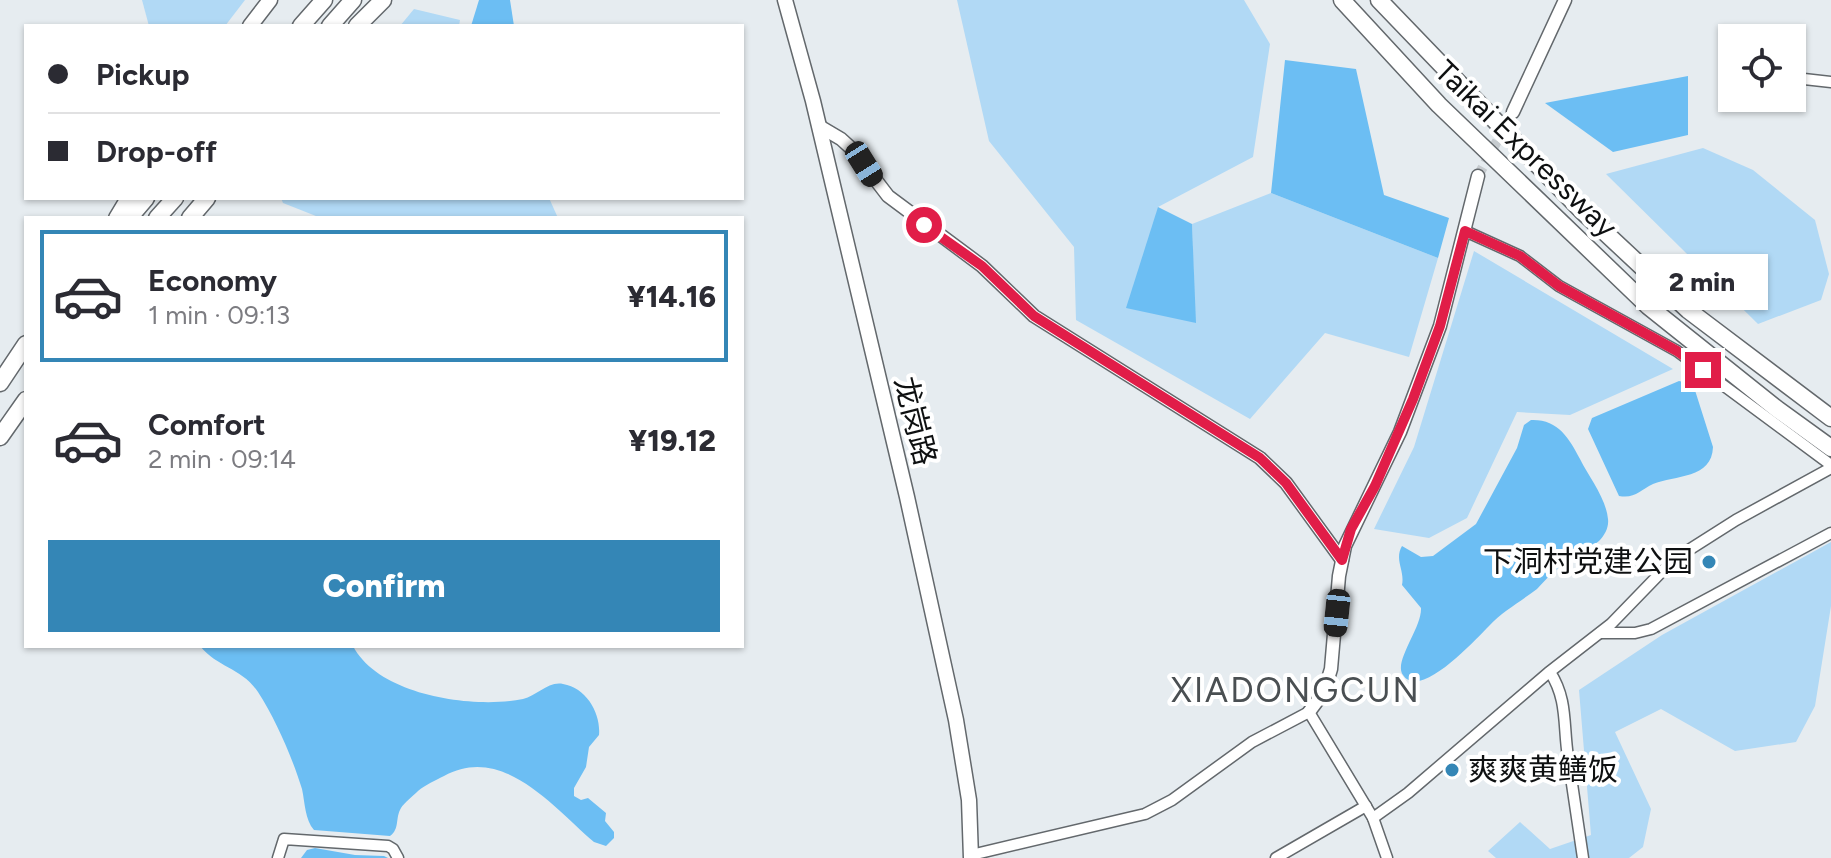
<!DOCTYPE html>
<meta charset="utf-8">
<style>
body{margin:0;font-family:Figtree,"Noto Sans SC",sans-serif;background:#f2f2f3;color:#2b2b33;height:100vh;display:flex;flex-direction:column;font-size:30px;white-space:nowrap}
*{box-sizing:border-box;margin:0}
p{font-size:26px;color:#7c7c81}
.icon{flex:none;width:44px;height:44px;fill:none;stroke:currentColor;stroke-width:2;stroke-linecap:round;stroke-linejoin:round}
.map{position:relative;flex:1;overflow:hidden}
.side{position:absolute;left:24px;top:216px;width:720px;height:432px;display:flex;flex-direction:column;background:#fff;border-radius:0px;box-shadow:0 2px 6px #0004}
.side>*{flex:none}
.banner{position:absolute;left:24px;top:24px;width:720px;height:176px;border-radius:0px;box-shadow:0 2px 6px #0004;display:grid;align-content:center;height:176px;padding:0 24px;background:#fff}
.buttons{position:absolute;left:1718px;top:24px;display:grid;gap:16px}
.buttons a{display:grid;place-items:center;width:88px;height:88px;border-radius:0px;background:#fff;box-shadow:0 2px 6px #0004;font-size:40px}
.end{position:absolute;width:36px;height:36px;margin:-18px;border:10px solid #e11d48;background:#fff;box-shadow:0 0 0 4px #fff}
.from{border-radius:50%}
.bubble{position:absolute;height:56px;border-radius:0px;background:#fff;box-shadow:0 2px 6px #0004;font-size:26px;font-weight:800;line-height:56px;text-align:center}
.car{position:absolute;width:24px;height:48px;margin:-24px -12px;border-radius:10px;box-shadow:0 0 6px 2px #0007;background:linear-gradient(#222 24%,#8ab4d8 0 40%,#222 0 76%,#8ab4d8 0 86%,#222 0)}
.banner b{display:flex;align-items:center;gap:28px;height:76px;font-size:30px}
.banner b+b{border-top:2px solid #e1e1e2}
.banner i{width:20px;height:20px;background:#2b2b33}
ul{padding:14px 0 0;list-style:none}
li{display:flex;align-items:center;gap:24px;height:132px;margin:0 16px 12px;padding:0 8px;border:4px solid transparent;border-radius:0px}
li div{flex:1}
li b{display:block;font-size:30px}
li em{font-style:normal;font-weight:800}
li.active{border-color:#3486b6}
li>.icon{width:72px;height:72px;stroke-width:1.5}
.primary-button{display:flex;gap:16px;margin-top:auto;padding:16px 24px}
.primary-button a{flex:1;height:92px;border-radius:0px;background:#3486b6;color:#fff;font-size:32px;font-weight:800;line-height:92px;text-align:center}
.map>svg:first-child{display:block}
</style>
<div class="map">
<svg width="1831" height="858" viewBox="0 0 1831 858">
<rect width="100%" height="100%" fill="#e6ecf0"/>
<g fill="#b1d9f5">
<path d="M 142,0 L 245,0 L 225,26 L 149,26 Z"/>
<path d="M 957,0 L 1244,0 L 1270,44 L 1253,157 L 1158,207 L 1195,323 L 1192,224 L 1271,193 L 1438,258 L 1409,357 L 1325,333 L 1250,419 L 1076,320 L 1074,247 L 989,141 Z"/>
<path d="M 414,9 L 460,20 L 459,26 L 400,26 Z"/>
<path d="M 1703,148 L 1753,170 L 1815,220 L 1829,274 L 1821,300 L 1758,324 L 1606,174 Z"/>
<path d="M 281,198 L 549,198 L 558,218 L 321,218 L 283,203 Z"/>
<path d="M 1474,251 L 1673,369 L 1570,415 L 1517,412 L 1467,518 L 1429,538 L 1374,529 L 1414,447 Z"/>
<path d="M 1831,542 L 1831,606 L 1815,706 L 1796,742 L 1735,751 L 1661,709 L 1615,732 L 1651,809 L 1643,847 L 1629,858 L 1496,858 L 1488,851 L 1520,822 L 1550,849 L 1591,835 L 1579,690 L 1662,635 Z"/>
</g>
<g fill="#6cbef3">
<path d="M 479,0 L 510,0 L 514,26 L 471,26 Z"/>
<path d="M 1285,60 L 1356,69 L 1384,195 L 1449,218 L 1438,258 L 1271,193 Z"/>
<path d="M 1688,76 L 1688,135 L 1613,152 L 1545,103 Z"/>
<path d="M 1158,207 L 1192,224 L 1196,323 L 1126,308 Z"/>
<path d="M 1679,381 L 1693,384 L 1713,447 C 1712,479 1675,475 1653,484 C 1640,490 1635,499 1619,496 L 1588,429 L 1592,418 Z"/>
<path d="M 1531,420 C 1558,419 1569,438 1580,459 C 1589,477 1606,498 1608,519 C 1609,527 1605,535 1599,541 C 1587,551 1571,558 1558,568 C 1550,574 1544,582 1537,589 C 1520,602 1503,611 1489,626 C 1475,640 1420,701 1403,675 C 1393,662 1422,628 1421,608 L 1402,585 C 1405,570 1394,560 1402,546 L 1421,557 L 1433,556 L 1476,524 L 1517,448 L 1524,425 Z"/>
<path d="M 200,646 L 353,646 C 379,696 474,709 523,699 C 537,696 548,681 563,684 C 587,688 601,714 599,735 L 589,747 L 586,767 L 574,788 L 574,796 L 581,800 L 588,798 L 606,813 L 605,821 L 614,832 L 614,838 L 606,846 L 594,842 C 554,808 503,743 444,776 C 436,780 425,785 418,791 C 413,796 404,803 401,808 C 395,818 400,829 390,836 L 314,830 C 305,820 305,803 302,789 C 292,757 276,720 258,692 C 242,668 218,668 200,646 Z"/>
<path d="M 315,848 L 355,855 L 384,856 L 388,858 L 301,858 L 307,850 Z"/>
</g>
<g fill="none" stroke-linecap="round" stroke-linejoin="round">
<path stroke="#c6cbcf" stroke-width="10" stroke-dasharray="10 5" stroke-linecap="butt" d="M 1478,176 L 1513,112"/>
<g stroke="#63686c" stroke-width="13">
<g id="minor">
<path d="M 1804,79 L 1831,82"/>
<path d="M 1465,231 L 1520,256 L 1559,286 L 1677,351 L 1831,465"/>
<path d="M 1600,633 L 1635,633 L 1651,629 L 1831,533"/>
<path d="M 1550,672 C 1568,700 1563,725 1568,757 C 1573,791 1578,824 1583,858"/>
<path d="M 1373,818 L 1408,793 L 1548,673 L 1611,624 L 1673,560 L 1736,520 L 1831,468"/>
<path d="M 971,855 L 1145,814 L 1172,800 L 1252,742 L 1309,712 L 1373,818 L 1387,858"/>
<path d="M 278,858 L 284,839 L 388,846 L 393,849 L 398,858"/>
<path d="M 1276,858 L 1366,806"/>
</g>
</g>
<g stroke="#63686c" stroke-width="15">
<g id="tertiary">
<path d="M 1513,112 L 1565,0"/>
<path d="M 819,126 L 841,139 L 852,149 L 888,196 L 982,266 L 1034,316 L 1260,458 L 1286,483 L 1342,560"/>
<path d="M 1309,712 L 1324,692 L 1331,669 L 1339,576 L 1345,546 L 1400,432 L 1440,326 L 1478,176"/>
</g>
</g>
<g stroke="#63686c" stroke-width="17">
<g id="secondary">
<path d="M 785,0 L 813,101 L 907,497 L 956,720 L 969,800 L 971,858"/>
<path d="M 250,26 L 270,0"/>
<path d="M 116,218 L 128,198"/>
</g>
</g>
<g stroke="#63686c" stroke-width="19">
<g id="trunk">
<path d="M 1342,0 L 1439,105 L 1648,306 L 1777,409 L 1831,448"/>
<path d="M 1379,0 L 1581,210 L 1688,310 L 1831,418"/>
<path d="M 301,26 L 324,0"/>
<path d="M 330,26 L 353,0"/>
<path d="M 357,26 L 383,0"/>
<path d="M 129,218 L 146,198"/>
<path d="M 157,218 L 175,198"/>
<path d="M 190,218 L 207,198"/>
<path d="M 0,383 L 26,344"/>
<path d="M 0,437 L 26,400"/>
</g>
</g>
<use href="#minor" stroke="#fff" stroke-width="10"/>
<use href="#tertiary" stroke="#fff" stroke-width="12"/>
<use href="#secondary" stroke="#fff" stroke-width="14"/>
<use href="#trunk" stroke="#fff" stroke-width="16"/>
</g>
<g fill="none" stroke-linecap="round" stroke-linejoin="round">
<path stroke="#e11d48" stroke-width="10" d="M 924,225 L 982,266 L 1034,316 L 1260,458 L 1286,483 L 1342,560 L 1351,529 L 1375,486 L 1413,399 L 1440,326 L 1465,231 L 1520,256 L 1559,286 L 1677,351 L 1703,370"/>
</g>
<g fill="#3486b6" stroke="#fff" stroke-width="3">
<circle cx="1709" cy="562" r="8"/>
<circle cx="1452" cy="770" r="8"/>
</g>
<g text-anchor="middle" stroke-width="8" stroke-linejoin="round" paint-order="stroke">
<g font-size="30" fill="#0e1011" stroke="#fff">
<text transform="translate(1526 149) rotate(44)" y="10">Taikai Expressway</text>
<text transform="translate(915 421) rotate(76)" y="10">龙岗路</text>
</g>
<g font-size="30" fill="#0e1011" stroke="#fff" text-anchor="end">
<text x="1693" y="572">下洞村党建公园</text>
<text x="1468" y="780" text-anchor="start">爽爽黄鳝饭</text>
</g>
<g font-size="34" letter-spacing="2" fill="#4a4f52" stroke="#fff">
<text x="1296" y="702">XIADONGCUN</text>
</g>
</g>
</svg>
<div class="buttons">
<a><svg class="icon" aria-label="locate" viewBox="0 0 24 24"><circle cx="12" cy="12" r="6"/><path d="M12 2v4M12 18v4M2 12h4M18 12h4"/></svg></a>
</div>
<i class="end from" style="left:924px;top:225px"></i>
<i class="end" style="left:1703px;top:370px"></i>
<div class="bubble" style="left:1636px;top:254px;width:132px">2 min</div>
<i class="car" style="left:864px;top:164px;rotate:148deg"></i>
<i class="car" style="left:1337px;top:613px;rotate:186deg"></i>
<div class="banner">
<b><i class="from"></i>Pickup</b>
<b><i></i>Drop-off</b>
</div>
<section class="side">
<ul>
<li class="active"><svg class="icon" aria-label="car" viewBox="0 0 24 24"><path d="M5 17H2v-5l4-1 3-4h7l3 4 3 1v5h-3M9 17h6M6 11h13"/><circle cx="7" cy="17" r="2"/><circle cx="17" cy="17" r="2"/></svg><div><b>Economy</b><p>1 min · 09:13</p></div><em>¥14.16</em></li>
<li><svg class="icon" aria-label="car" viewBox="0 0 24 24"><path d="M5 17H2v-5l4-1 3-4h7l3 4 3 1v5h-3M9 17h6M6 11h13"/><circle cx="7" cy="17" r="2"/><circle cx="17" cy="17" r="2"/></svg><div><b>Comfort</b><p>2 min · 09:14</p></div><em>¥19.12</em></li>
</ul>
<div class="primary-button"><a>Confirm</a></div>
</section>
</div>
